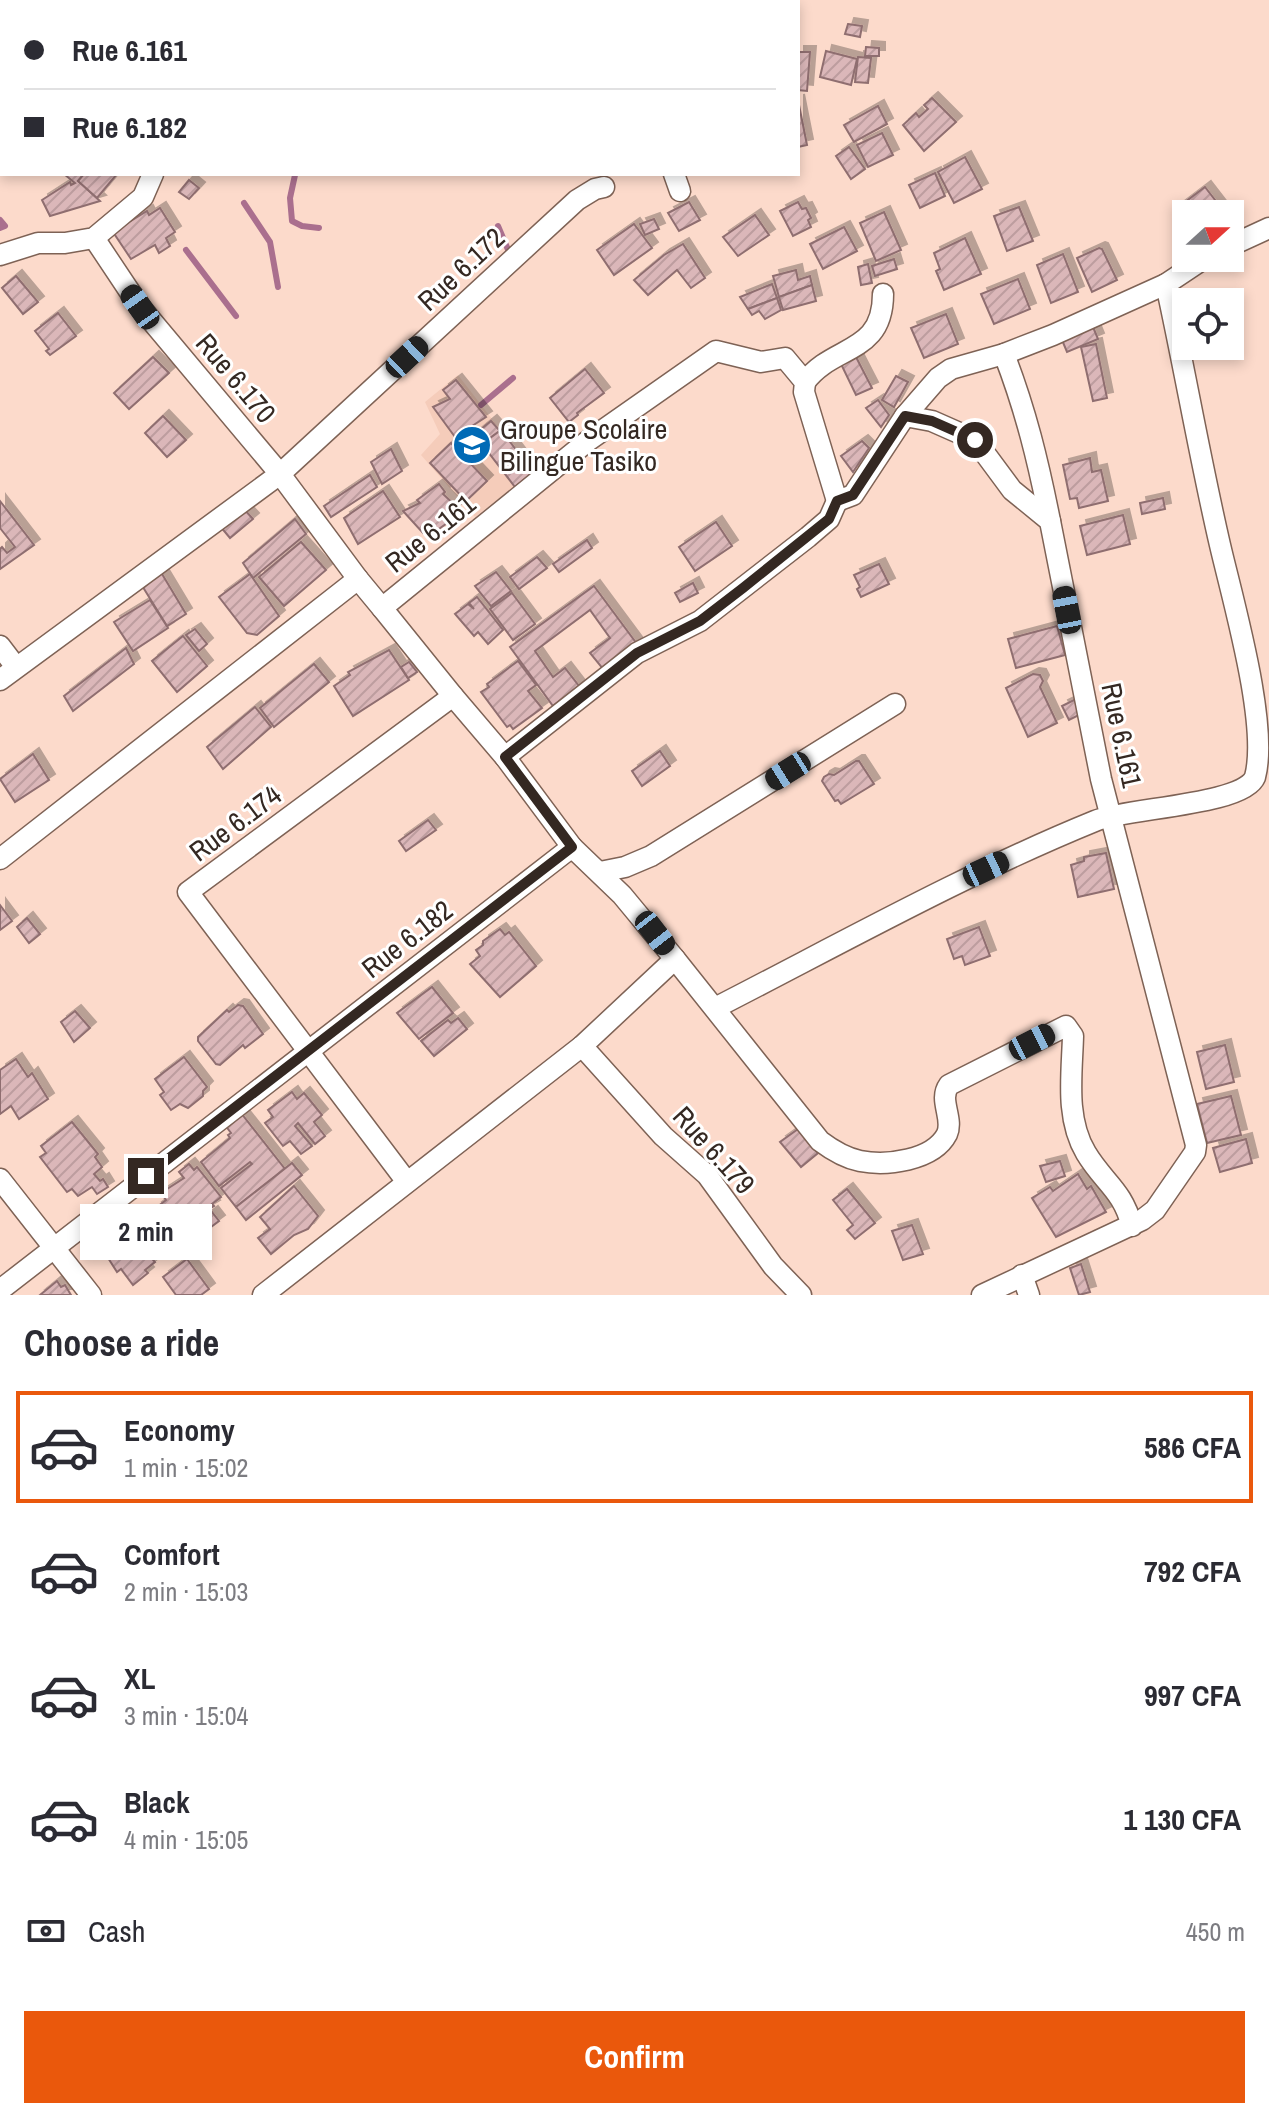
<!DOCTYPE html>
<meta charset="utf-8">
<style>
body{margin:0;font-family:"Archivo Narrow",sans-serif;background:#f7f7f7;color:#2b2b33;height:100vh;display:flex;flex-direction:column;font-size:30px;white-space:nowrap}
*{box-sizing:border-box;margin:0}
p{font-size:26px;color:#7c7c81}
.icon{flex:none;width:44px;height:44px;fill:none;stroke:currentColor;stroke-width:2;stroke-linecap:round;stroke-linejoin:round}
.map{position:relative;height:1295px;overflow:hidden}
.details{display:flex;flex-direction:column;background:#fff;flex:1}
.details>*{flex:none}
.top-card{position:absolute;left:0px;top:0px;width:800px;height:176px;box-shadow:0 4px 12px #0003;display:grid;align-content:center;height:176px;padding:0 24px;background:#fff}
.needle{width:52px;rotate:69deg}
.controls{position:absolute;left:1172px;top:200px;display:grid;gap:16px}
.controls a{display:grid;place-items:center;width:72px;height:72px;border-radius:0px;background:#fff;box-shadow:0 4px 12px #0003;font-size:40px}
.end{position:absolute;width:36px;height:36px;margin:-18px;border:10px solid #342822;background:#fff;box-shadow:0 0 0 4px #fff}
.from{border-radius:50%}
.bubble{position:absolute;height:56px;border-radius:0px;background:#fff;box-shadow:0 4px 12px #0003;font-size:26px;font-weight:700;line-height:56px;text-align:center}
.car{position:absolute;width:24px;height:48px;margin:-24px -12px;border-radius:10px;box-shadow:0 0 6px 2px #0007;background:linear-gradient(#222 24%,#8ab4d8 0 40%,#222 0 76%,#8ab4d8 0 86%,#222 0)}
.top-card b{display:flex;align-items:center;gap:28px;height:76px;font-size:30px}
.top-card b+b{border-top:2px solid #e1e1e2}
.top-card i{width:20px;height:20px;background:#2b2b33}
ul{padding:0;list-style:none}
li{display:flex;align-items:center;gap:24px;height:112px;margin:0 16px 12px;padding:0 8px;border:4px solid transparent;border-radius:0px}
li div{flex:1}
li b{display:block;font-size:30px}
li em{font-style:normal;font-weight:700}
li.selected{border-color:#ea580c}
li>.icon{width:72px;height:72px;stroke-width:1.5}
h2{padding:0 24px;font-size:36px;line-height:96px}
.pay{display:flex;align-items:center;gap:20px;height:88px;padding:0 24px;font-size:30px}
.pay p{margin-inline-start:auto}
.primary-button{display:flex;gap:16px;margin-top:auto;padding:16px 24px}
.primary-button a{flex:1;height:92px;border-radius:0px;background:#ea580c;color:#fff;font-size:32px;font-weight:700;line-height:92px;text-align:center}
.map>svg:first-child{display:block}
</style>
<div class="map">
<svg width="1269" height="1295" viewBox="0 0 1269 1295">
<defs>
<pattern id="building-hatch" width="6" height="6" patternUnits="userSpaceOnUse" patternTransform="scale(2)"><rect width="6" height="6" fill="#dbb7b9"/><path d="M-1 1l2-2M0 6l6-6M5 7l2-2" fill="none" stroke="#bd9d9f"/></pattern>
<filter id="shadow"><feDropShadow dx="6" dy="-6" stdDeviation="0" flood-color="#0004"/></filter>
</defs>
<rect width="100%" height="100%" fill="#fcdacb"/>
<path fill="#f5ccba" d="M 458,375 L 533,472 L 475,517 L 421,455 L 440,434 L 425,402 Z"/>
<g fill="none" stroke-linecap="round" stroke-linejoin="round">
<g stroke="#aa6f8e" stroke-width="6">
<path d="M 295,175 L 290,198 L 292,221 L 302,226 L 319,228"/>
<path d="M 244,203 L 270,242 L 278,287"/>
<path d="M 0,220 L 5,226 L 0,228"/>
<path d="M 498,226 L 509,252"/>
<path d="M 186,250 L 236,316"/>
<path d="M 481,405 L 513,378"/>
</g>
</g>
<g fill="url(#building-hatch)" stroke="#8f6e70" stroke-width="2" filter="url(#shadow)">
<path d="M 848,24 L 862,26 L 860,37 L 845,34 Z"/>
<path d="M 866,47 L 879,48 L 879,56 L 865,56 Z"/>
<path d="M 826,51 L 857,59 L 851,85 L 820,77 Z"/>
<path d="M 798,52 L 810,52 L 807,91 L 798,90 Z"/>
<path d="M 858,57 L 871,58 L 868,83 L 855,82 Z"/>
<path d="M 932,98 L 956,122 L 924,151 L 903,125 L 916,113 L 919,117 L 928,109 L 924,105 Z"/>
<path d="M 798,100 L 807,145 L 798,147 Z"/>
<path d="M 878,106 L 887,124 L 854,142 L 844,125 Z"/>
<path d="M 882,133 L 893,155 L 868,167 L 857,145 Z"/>
<path d="M 849,147 L 865,169 L 851,179 L 836,156 Z"/>
<path d="M 965,157 L 982,189 L 954,203 L 938,172 Z"/>
<path d="M 935,173 L 945,196 L 920,208 L 909,185 Z"/>
<path d="M 64,174 L 84,174 L 78,181 L 100,201 L 50,216 L 42,200 L 70,182 L 71,185 L 75,183 Z"/>
<path d="M 84,174 L 117,174 L 97,198 L 78,181 Z"/>
<path d="M 189,180 L 199,188 L 189,199 L 179,192 Z"/>
<path d="M 1205,187 L 1222,209 L 1216,214 L 1186,214 L 1186,222 L 1176,209 Z"/>
<path d="M 689,202 L 700,220 L 679,231 L 668,213 Z"/>
<path d="M 798,202 L 802,209 L 806,208 L 811,218 L 808,220 L 811,227 L 793,236 L 780,211 Z"/>
<path d="M 1019,207 L 1033,241 L 1007,251 L 994,216 Z"/>
<path d="M 160,208 L 175,232 L 166,238 L 170,246 L 159,253 L 155,245 L 131,259 L 113,232 L 147,211 L 149,215 Z"/>
<path d="M 884,212 L 901,250 L 876,261 L 860,223 Z"/>
<path d="M 755,215 L 769,235 L 738,256 L 723,237 Z"/>
<path d="M 654,219 L 659,229 L 645,235 L 640,224 Z"/>
<path d="M 634,224 L 652,248 L 614,275 L 597,250 Z"/>
<path d="M 844,227 L 857,251 L 823,269 L 810,244 Z"/>
<path d="M 965,238 L 981,274 L 944,290 L 936,271 L 940,269 L 934,253 Z"/>
<path d="M 683,244 L 705,278 L 691,288 L 677,270 L 648,295 L 634,280 L 664,255 Z"/>
<path d="M 1099,248 L 1102,249 L 1117,280 L 1092,292 L 1077,258 Z"/>
<path d="M 1063,254 L 1078,292 L 1051,303 L 1037,265 Z"/>
<path d="M 894,259 L 897,269 L 875,276 L 872,266 Z"/>
<path d="M 868,264 L 872,283 L 861,285 L 858,267 Z"/>
<path d="M 796,270 L 798,280 L 810,276 L 812,285 L 779,297 L 773,276 Z"/>
<path d="M 16,276 L 38,302 L 23,314 L 2,288 Z"/>
<path d="M 1018,279 L 1030,309 L 994,324 L 981,294 Z"/>
<path d="M 772,284 L 777,298 L 748,309 L 740,297 Z"/>
<path d="M 812,285 L 816,301 L 783,310 L 779,297 Z"/>
<path d="M 777,298 L 781,310 L 765,319 L 759,311 L 752,315 L 748,309 Z"/>
<path d="M 58,313 L 76,336 L 50,355 L 46,351 L 49,349 L 35,331 Z"/>
<path d="M 946,314 L 958,344 L 924,358 L 911,328 Z"/>
<path d="M 1093,327 L 1098,339 L 1067,352 L 1062,340 Z"/>
<path d="M 1096,344 L 1107,398 L 1093,401 L 1081,347 Z"/>
<path d="M 153,357 L 169,373 L 129,409 L 114,393 Z"/>
<path d="M 856,357 L 872,388 L 856,395 L 841,364 Z"/>
<path d="M 585,369 L 604,393 L 577,413 L 578,415 L 569,422 L 550,398 Z"/>
<path d="M 896,376 L 908,382 L 894,407 L 882,400 Z"/>
<path d="M 456,380 L 486,417 L 455,437 L 433,407 L 450,399 L 443,390 Z"/>
<path d="M 878,400 L 889,415 L 881,427 L 866,408 Z"/>
<path d="M 163,416 L 186,440 L 167,457 L 145,433 Z"/>
<path d="M 491,421 L 500,431 L 482,444 L 474,435 Z"/>
<path d="M 501,430 L 533,472 L 515,487 L 482,444 Z"/>
<path d="M 862,441 L 869,448 L 853,472 L 841,456 Z"/>
<path d="M 451,443 L 487,481 L 466,501 L 430,463 Z"/>
<path d="M 391,449 L 402,471 L 382,484 L 371,462 Z"/>
<path d="M 1090,458 L 1092,472 L 1101,470 L 1108,501 L 1079,508 L 1077,498 L 1070,499 L 1063,465 Z"/>
<path d="M 370,475 L 377,487 L 331,517 L 324,506 Z"/>
<path d="M 439,484 L 445,492 L 443,494 L 458,508 L 447,516 L 450,521 L 436,531 L 433,527 L 423,533 L 403,511 L 420,503 L 417,500 Z"/>
<path d="M 383,491 L 400,517 L 358,544 L 344,518 Z"/>
<path d="M 1163,498 L 1165,509 L 1142,514 L 1140,503 Z"/>
<path d="M 0,501 L 34,545 L 0,569 L 0,549 L 2,547 L 7,553 L 15,547 L 0,528 Z"/>
<path d="M 242,507 L 253,519 L 230,538 L 220,526 Z"/>
<path d="M 1123,515 L 1130,544 L 1087,555 L 1080,526 Z"/>
<path d="M 295,519 L 306,534 L 253,578 L 243,563 Z"/>
<path d="M 716,522 L 732,546 L 695,571 L 679,547 Z"/>
<path d="M 587,540 L 592,548 L 559,572 L 553,564 Z"/>
<path d="M 301,542 L 326,570 L 284,606 L 259,577 Z"/>
<path d="M 537,557 L 547,568 L 519,589 L 510,577 Z"/>
<path d="M 879,564 L 889,584 L 861,597 L 857,589 L 860,587 L 854,575 Z"/>
<path d="M 159,569 L 186,614 L 167,626 L 141,584 Z"/>
<path d="M 496,572 L 511,591 L 491,606 L 475,586 Z"/>
<path d="M 250,574 L 279,616 L 257,635 L 247,633 L 219,597 Z"/>
<path d="M 693,583 L 698,593 L 680,602 L 675,593 Z"/>
<path d="M 594,586 L 637,644 L 603,669 L 590,653 L 610,638 L 590,610 L 535,651 L 553,677 L 565,668 L 579,686 L 553,706 L 510,647 Z"/>
<path d="M 512,593 L 535,624 L 513,640 L 490,609 Z"/>
<path d="M 477,597 L 503,630 L 488,644 L 478,632 L 474,636 L 455,614 L 468,604 L 474,609 L 469,603 Z"/>
<path d="M 150,600 L 168,628 L 133,651 L 114,622 Z"/>
<path d="M 1057,626 L 1065,655 L 1016,668 L 1008,639 Z"/>
<path d="M 195,629 L 207,644 L 199,651 L 186,635 Z"/>
<path d="M 183,636 L 207,666 L 177,692 L 152,661 Z"/>
<path d="M 126,648 L 134,664 L 73,711 L 64,696 Z"/>
<path d="M 389,650 L 409,680 L 353,716 L 334,686 L 350,675 L 348,672 Z"/>
<path d="M 518,661 L 536,685 L 528,691 L 542,708 L 513,729 L 510,725 L 507,727 L 481,692 L 489,687 L 487,684 Z"/>
<path d="M 409,662 L 417,672 L 408,678 L 401,667 Z"/>
<path d="M 314,664 L 329,682 L 274,727 L 260,708 Z"/>
<path d="M 1033,674 L 1040,675 L 1043,681 L 1040,687 L 1057,723 L 1028,737 L 1006,688 Z"/>
<path d="M 1078,698 L 1085,712 L 1069,720 L 1062,706 Z"/>
<path d="M 255,707 L 271,727 L 223,769 L 207,747 Z"/>
<path d="M 660,751 L 670,766 L 642,786 L 632,771 Z"/>
<path d="M 33,754 L 49,780 L 15,802 L 0,779 Z"/>
<path d="M 856,761 L 859,761 L 874,784 L 841,804 L 838,800 L 835,801 L 822,781 L 824,777 L 829,774 L 834,775 Z"/>
<path d="M 428,820 L 436,830 L 406,851 L 399,841 Z"/>
<path d="M 1106,853 L 1114,889 L 1078,897 L 1071,865 L 1084,861 L 1084,857 Z"/>
<path d="M 0,905 L 12,921 L 0,930 Z"/>
<path d="M 27,918 L 40,934 L 29,943 L 17,927 Z"/>
<path d="M 979,927 L 990,956 L 965,965 L 962,956 L 954,959 L 947,939 Z"/>
<path d="M 500,929 L 505,935 L 509,932 L 536,966 L 500,997 L 470,964 L 480,956 L 476,950 L 483,945 L 483,941 Z"/>
<path d="M 432,987 L 453,1013 L 419,1039 L 397,1013 Z"/>
<path d="M 238,1005 L 243,1006 L 263,1034 L 245,1048 L 243,1045 L 220,1065 L 216,1064 L 198,1041 L 198,1037 L 227,1010 L 229,1012 Z"/>
<path d="M 75,1011 L 90,1028 L 74,1042 L 61,1022 Z"/>
<path d="M 458,1018 L 467,1029 L 434,1056 L 421,1041 L 448,1020 L 451,1023 Z"/>
<path d="M 1225,1045 L 1234,1082 L 1206,1089 L 1197,1052 Z"/>
<path d="M 184,1057 L 207,1087 L 203,1091 L 203,1096 L 188,1108 L 180,1104 L 171,1110 L 160,1095 L 164,1092 L 155,1079 Z"/>
<path d="M 16,1059 L 28,1077 L 32,1073 L 48,1099 L 19,1119 L 11,1106 L 0,1114 L 0,1070 Z"/>
<path d="M 292,1092 L 297,1099 L 304,1093 L 322,1115 L 314,1122 L 325,1136 L 315,1144 L 298,1123 L 295,1126 L 312,1146 L 301,1154 L 290,1141 L 283,1146 L 265,1123 L 273,1117 L 268,1110 Z"/>
<path d="M 1231,1096 L 1241,1135 L 1207,1143 L 1197,1104 Z"/>
<path d="M 241,1113 L 285,1169 L 236,1207 L 221,1188 L 252,1164 L 250,1162 L 219,1186 L 201,1162 L 230,1138 L 228,1135 L 231,1133 L 225,1125 Z"/>
<path d="M 72,1122 L 98,1154 L 95,1157 L 102,1167 L 94,1174 L 100,1181 L 103,1179 L 108,1187 L 97,1194 L 92,1187 L 78,1196 L 72,1189 L 67,1192 L 40,1157 L 46,1153 L 41,1146 Z"/>
<path d="M 798,1129 L 818,1153 L 801,1167 L 780,1142 Z"/>
<path d="M 1246,1139 L 1252,1163 L 1220,1172 L 1213,1148 Z"/>
<path d="M 1060,1161 L 1065,1176 L 1046,1182 L 1040,1166 Z"/>
<path d="M 292,1163 L 302,1175 L 246,1220 L 236,1207 Z"/>
<path d="M 189,1164 L 194,1170 L 197,1167 L 221,1197 L 212,1204 L 214,1206 L 197,1216 L 199,1218 L 177,1232 L 156,1208 L 166,1200 L 161,1193 L 184,1178 L 179,1172 Z"/>
<path d="M 1078,1174 L 1087,1189 L 1091,1186 L 1106,1212 L 1056,1237 L 1032,1198 L 1050,1187 L 1053,1191 Z"/>
<path d="M 294,1186 L 318,1216 L 308,1229 L 294,1235 L 271,1254 L 258,1238 L 270,1229 L 260,1217 Z"/>
<path d="M 847,1189 L 875,1223 L 855,1239 L 847,1230 L 853,1225 L 833,1200 Z"/>
<path d="M 212,1212 L 219,1221 L 188,1244 L 182,1236 Z"/>
<path d="M 156,1213 L 183,1249 L 172,1257 L 146,1222 Z"/>
<path d="M 912,1225 L 923,1254 L 903,1260 L 892,1231 Z"/>
<path d="M 130,1233 L 155,1262 L 145,1270 L 148,1273 L 133,1285 L 121,1269 L 117,1272 L 103,1250 L 120,1236 L 122,1239 Z"/>
<path d="M 187,1259 L 209,1289 L 201,1295 L 176,1295 L 163,1277 Z"/>
<path d="M 1081,1264 L 1090,1292 L 1079,1295 L 1070,1268 Z"/>
<path d="M 57,1281 L 61,1287 L 65,1285 L 71,1295 L 40,1295 Z"/>
</g>
<g fill="none" stroke-linecap="round" stroke-linejoin="round">
<g stroke="#7e6255" stroke-width="23">
<g id="street">
<path d="M 249,0 L 257,2"/>
<path d="M 665,0 L 665,2"/>
<path d="M 225,2 L 226,0"/>
<path d="M 422,2 L 423,0"/>
<path d="M 674,174 L 680,191"/>
<path d="M 1230,246 L 1269,228"/>
<path d="M 0,255 L 38,243 L 65,243 L 94,238 L 143,197 L 153,174"/>
<path d="M 1004,354 C 1026,411 1038,461 1050,521"/>
<path d="M 805,382 C 833,344 883,355 883,294"/>
<path d="M 905,416 L 938,378 L 951,369 L 1004,354 L 1053,335 L 1166,284 L 1205,258"/>
<path d="M 358,579 L 280,474 L 577,200 L 595,189 L 604,187"/>
<path d="M 382,608 L 453,696"/>
<path d="M 0,646 L 16,667"/>
<path d="M 0,680 L 280,474 L 140,307 L 94,238"/>
<path d="M 505,757 L 637,653 L 700,621 L 808,537 L 829,519 L 837,501"/>
<path d="M 0,859 L 358,579 L 382,608 L 589,440 L 716,351 L 761,362 L 785,358 L 805,382 L 804,392 L 837,501 L 853,495 L 905,416 L 932,421 L 975,440 L 1012,490 L 1050,521 L 1101,779 L 1196,1145 L 1195,1152 L 1155,1210 L 1142,1220 L 982,1295"/>
<path d="M 600,872 L 625,867 L 651,856 L 895,704"/>
<path d="M 675,959 L 820,1141 C 832,1150 845,1158 860,1161 C 886,1166 933,1161 947,1134 C 954,1118 938,1100 949,1085 L 1066,1026 L 1073,1036 C 1072,1074 1065,1118 1086,1153 C 1104,1183 1122,1189 1132,1226"/>
<path d="M 715,1008 C 840,944 965,874 1095,821 C 1126,808 1244,805 1255,777 C 1269,725 1233,601 1220,545 C 1200,459 1185,371 1166,284"/>
<path d="M 582,1046 L 663,1136 L 707,1175 L 773,1266 L 801,1295"/>
<path d="M 0,1179 L 91,1295"/>
<path d="M 407,1182 L 188,892 L 453,696 L 505,757 L 572,847"/>
<path d="M 1022,1275 L 1029,1295"/>
<path d="M 0,1290 L 572,847 L 622,895 L 675,959 L 582,1046 L 263,1295"/>
</g>
</g>
<use href="#street" stroke="#fff" stroke-width="20"/>
</g>
<g fill="none" stroke-linecap="round" stroke-linejoin="round">
<path stroke="#342822" stroke-width="10" d="M 146,1176 L 572,847 L 505,757 L 637,653 L 700,621 L 743,588 L 829,519 L 837,501 L 853,495 L 905,416 L 932,421 L 975,440"/>
</g>
<defs>
<g id="school-disc" transform="scale(2)"><circle r="9.5" fill="#006ab6" stroke="#fff"/><path d="M0-5L7-2L0 1L-7-2ZM-4 1L0 2.5L4 1V4Q0 6-4 4Z" fill="#fff"/></g>
</defs>
<g fill-rule="evenodd">
<use href="#school-disc" x="472" y="445"/>
</g>
<g text-anchor="middle" stroke-width="6" stroke-linejoin="round" paint-order="stroke">
<g font-size="28" fill="#342822" stroke="#fff">
<text transform="translate(461 269) rotate(-43)" y="10">Rue 6.172</text>
<text transform="translate(236 378) rotate(50)" y="10">Rue 6.170</text>
<text transform="translate(430 533) rotate(-39)" y="10">Rue 6.161</text>
<text transform="translate(1122 735) rotate(78)" y="10">Rue 6.161</text>
<text transform="translate(235 823) rotate(-37)" y="10">Rue 6.174</text>
<text transform="translate(407 939) rotate(-38)" y="10">Rue 6.182</text>
<text transform="translate(714 1150) rotate(48)" y="10">Rue 6.179</text>
</g>
<g font-size="28" fill="#342822" stroke="#fff" text-anchor="start">
<text x="500" y="439">Groupe Scolaire<tspan x="500" dy="32">Bilingue Tasiko</tspan></text>
</g>
</g>
</svg>
<div class="controls">
<a><svg class="needle" viewBox="-14 -14 28 28"><path d="M0-13l5 13h-10z" fill="#e53935"/><path d="M0 13l5-13h-10z" fill="#7c7c81"/></svg></a>
<a><svg class="icon" aria-label="locate" viewBox="0 0 24 24"><circle cx="12" cy="12" r="6"/><path d="M12 2v4M12 18v4M2 12h4M18 12h4"/></svg></a>
</div>
<i class="end from" style="left:975px;top:440px"></i>
<i class="end" style="left:146px;top:1176px"></i>
<div class="bubble" style="left:80px;top:1204px;width:132px">2 min</div>
<i class="car" style="left:140px;top:307px;rotate:325deg"></i>
<i class="car" style="left:407px;top:357px;rotate:47deg"></i>
<i class="car" style="left:1067px;top:610px;rotate:349deg"></i>
<i class="car" style="left:788px;top:771px;rotate:238deg"></i>
<i class="car" style="left:986px;top:869px;rotate:65deg"></i>
<i class="car" style="left:655px;top:933px;rotate:142deg"></i>
<i class="car" style="left:1032px;top:1042px;rotate:63deg"></i>
<div class="top-card">
<b><i class="from"></i>Rue 6.161</b>
<b><i></i>Rue 6.182</b>
</div>
</div>
<section class="details">
<h2>Choose a ride</h2>
<ul>
<li class="selected"><svg class="icon" aria-label="car" viewBox="0 0 24 24"><path d="M5 17H2v-5l4-1 3-4h7l3 4 3 1v5h-3M9 17h6M6 11h13"/><circle cx="7" cy="17" r="2"/><circle cx="17" cy="17" r="2"/></svg><div><b>Economy</b><p>1 min · 15:02</p></div><em>586 CFA</em></li>
<li><svg class="icon" aria-label="car" viewBox="0 0 24 24"><path d="M5 17H2v-5l4-1 3-4h7l3 4 3 1v5h-3M9 17h6M6 11h13"/><circle cx="7" cy="17" r="2"/><circle cx="17" cy="17" r="2"/></svg><div><b>Comfort</b><p>2 min · 15:03</p></div><em>792 CFA</em></li>
<li><svg class="icon" aria-label="car" viewBox="0 0 24 24"><path d="M5 17H2v-5l4-1 3-4h7l3 4 3 1v5h-3M9 17h6M6 11h13"/><circle cx="7" cy="17" r="2"/><circle cx="17" cy="17" r="2"/></svg><div><b>XL</b><p>3 min · 15:04</p></div><em>997 CFA</em></li>
<li><svg class="icon" aria-label="car" viewBox="0 0 24 24"><path d="M5 17H2v-5l4-1 3-4h7l3 4 3 1v5h-3M9 17h6M6 11h13"/><circle cx="7" cy="17" r="2"/><circle cx="17" cy="17" r="2"/></svg><div><b>Black</b><p>4 min · 15:05</p></div><em>1 130 CFA</em></li>
</ul>
<div class="pay"><svg class="icon" aria-label="cash" viewBox="0 0 24 24"><path d="M3 7h18v10H3z"/><circle cx="12" cy="12" r="2"/></svg>Cash<p>450 m</p></div>
<div class="primary-button"><a>Confirm</a></div>
</section>
